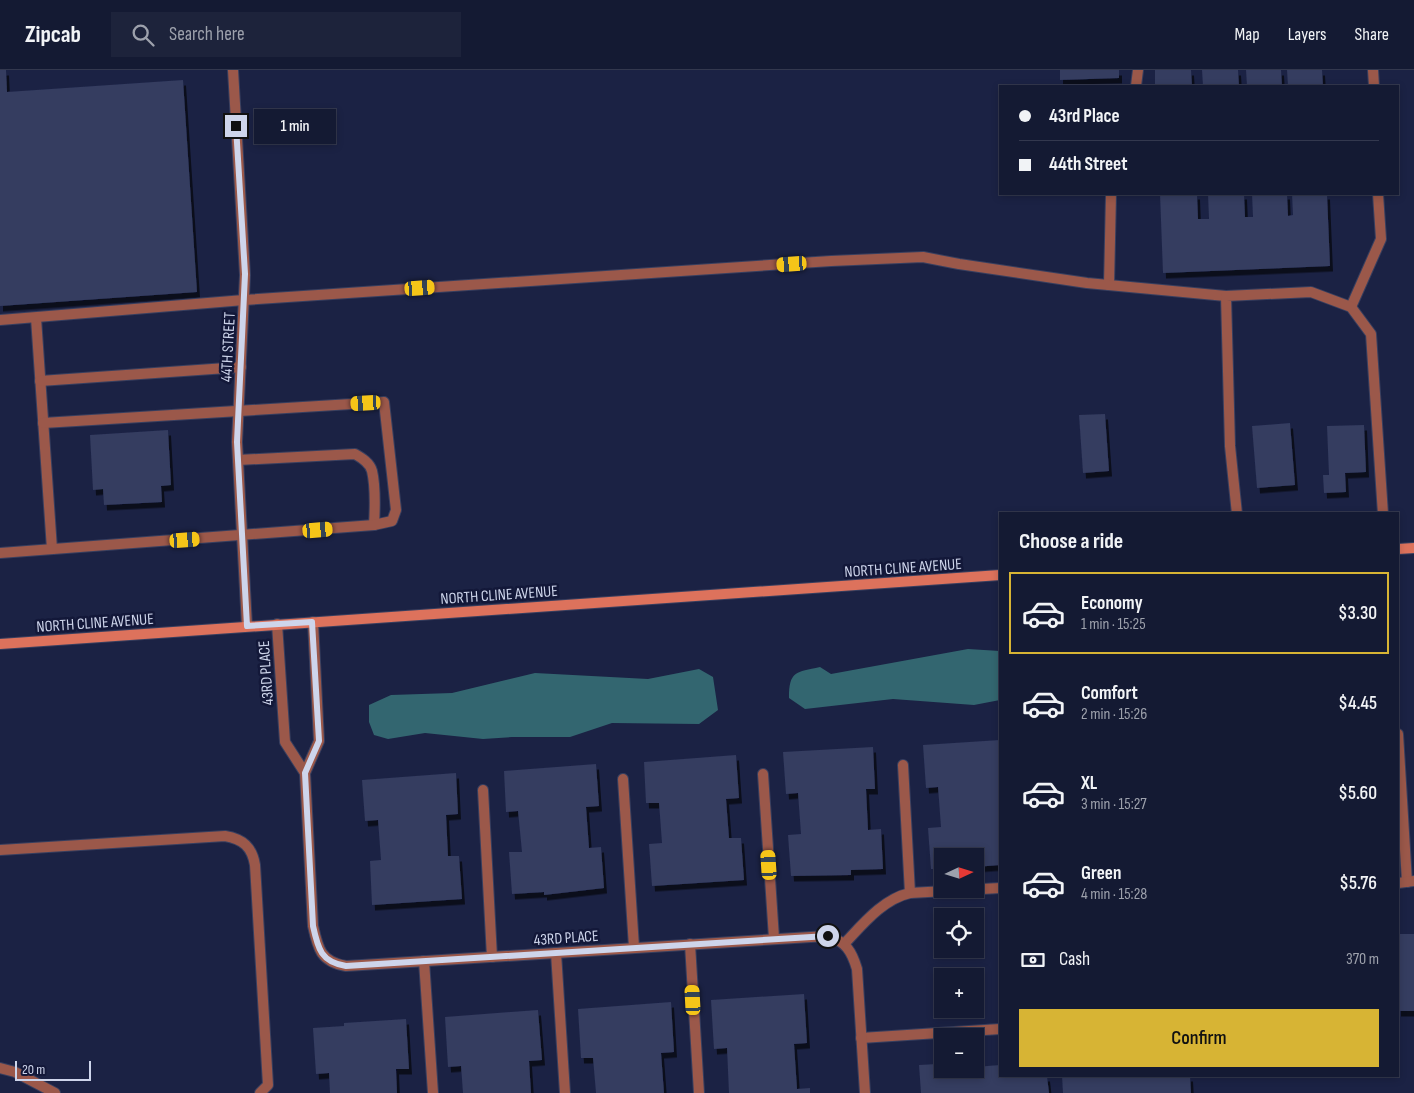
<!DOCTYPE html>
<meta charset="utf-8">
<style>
body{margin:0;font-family:"Sofia Sans Condensed",sans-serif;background:#1d233b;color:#f1f3f6;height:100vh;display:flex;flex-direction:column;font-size:19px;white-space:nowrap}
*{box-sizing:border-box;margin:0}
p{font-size:16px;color:#9da1ac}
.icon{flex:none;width:28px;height:28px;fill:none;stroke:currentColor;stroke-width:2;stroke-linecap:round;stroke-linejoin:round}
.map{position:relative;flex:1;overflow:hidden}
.sheet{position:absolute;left:999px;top:442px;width:400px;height:565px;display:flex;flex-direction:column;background:#141a33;border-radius:0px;box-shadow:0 2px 8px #0003,0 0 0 1px #33384e}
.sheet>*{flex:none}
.banner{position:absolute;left:999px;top:15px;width:400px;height:110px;border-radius:0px;box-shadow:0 2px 8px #0003,0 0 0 1px #33384e;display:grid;align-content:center;height:110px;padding:0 20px;background:#141a33}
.needle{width:32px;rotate:86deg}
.tools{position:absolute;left:934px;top:778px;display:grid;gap:10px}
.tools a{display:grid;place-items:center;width:50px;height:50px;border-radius:0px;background:#141a33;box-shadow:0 2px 8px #0003,0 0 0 1px #33384e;font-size:25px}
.scale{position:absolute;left:15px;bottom:12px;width:76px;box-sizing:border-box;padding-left:5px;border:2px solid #ced5eb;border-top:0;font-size:14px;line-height:18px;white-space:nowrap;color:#ced5eb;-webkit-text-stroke:4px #131839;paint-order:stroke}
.end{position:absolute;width:22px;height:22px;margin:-11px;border:6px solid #ced5eb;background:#111;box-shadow:0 0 0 2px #111}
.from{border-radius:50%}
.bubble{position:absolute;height:35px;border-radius:0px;background:#141a33;box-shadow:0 2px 8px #0003,0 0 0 1px #33384e;font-size:16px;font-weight:600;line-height:35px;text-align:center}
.car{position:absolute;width:15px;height:30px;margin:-15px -8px;border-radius:6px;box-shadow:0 0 4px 1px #0007;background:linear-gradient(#f5c518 24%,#345 0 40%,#f5c518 0 76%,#345 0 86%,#f5c518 0)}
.banner b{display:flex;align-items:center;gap:18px;height:48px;font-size:19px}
.banner b+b{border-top:1px solid #33384e}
.banner i{width:12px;height:12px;background:#f1f3f6}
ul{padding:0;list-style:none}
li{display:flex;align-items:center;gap:15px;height:82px;margin:0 10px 8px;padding:0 10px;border:2px solid transparent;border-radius:0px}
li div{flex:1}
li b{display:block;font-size:19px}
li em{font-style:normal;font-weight:600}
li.on{border-color:#d7b434}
li>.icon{width:45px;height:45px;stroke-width:1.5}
h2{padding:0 20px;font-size:22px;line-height:60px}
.pay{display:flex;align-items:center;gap:12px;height:55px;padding:0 20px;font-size:19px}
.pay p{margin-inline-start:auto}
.button{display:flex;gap:10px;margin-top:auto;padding:10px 20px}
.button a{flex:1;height:58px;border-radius:0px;background:#d7b434;color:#111;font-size:20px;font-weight:600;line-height:58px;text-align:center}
header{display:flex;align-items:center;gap:30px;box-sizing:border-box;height:70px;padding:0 25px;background:#141a33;border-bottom:1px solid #33384e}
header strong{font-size:24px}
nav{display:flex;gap:28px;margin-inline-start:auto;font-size:18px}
.search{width:350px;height:45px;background:#1d233b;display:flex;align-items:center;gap:12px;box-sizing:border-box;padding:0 18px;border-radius:0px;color:#9da1ac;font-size:19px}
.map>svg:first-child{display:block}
</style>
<header>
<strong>Zipcab</strong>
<div class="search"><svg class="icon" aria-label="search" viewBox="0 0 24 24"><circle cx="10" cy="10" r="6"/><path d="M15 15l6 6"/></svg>Search here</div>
<nav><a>Map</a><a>Layers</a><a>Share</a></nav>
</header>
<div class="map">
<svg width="1414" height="1023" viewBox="0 0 1414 1023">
<defs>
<filter id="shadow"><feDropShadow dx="3" dy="5.5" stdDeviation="0" flood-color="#0009"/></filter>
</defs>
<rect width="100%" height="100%" fill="#1b2244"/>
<g fill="#336670">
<path d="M 968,579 L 1000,581 L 1000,630 L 974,635 L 893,629 L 805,639 L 789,628 C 789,601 796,602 820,597 L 831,604 Z"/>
<path d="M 699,599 L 713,607 L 718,640 L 699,654 L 612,653 L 570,667 L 512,667 L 483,669 L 425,663 L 388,669 L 374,665 L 369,652 L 369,635 L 391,625 L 452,623 L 535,603 L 648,609 Z"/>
</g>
<g fill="#343c60" filter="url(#shadow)">
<path d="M 0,0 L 6,0 L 7,22 L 183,10 L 197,222 L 0,236 Z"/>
<path d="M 1060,0 L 1119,0 L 1119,8 L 1060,10 Z"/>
<path d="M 1155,0 L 1191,0 L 1192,16 L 1155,16 Z"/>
<path d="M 1202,0 L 1238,0 L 1239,16 L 1203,16 Z"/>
<path d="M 1246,0 L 1281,0 L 1282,16 L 1247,16 Z"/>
<path d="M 1287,0 L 1322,0 L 1323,16 L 1288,16 Z"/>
<path d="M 1160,124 L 1197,124 L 1198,149 L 1209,149 L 1208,124 L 1244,124 L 1245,147 L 1253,147 L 1252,124 L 1287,124 L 1288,146 L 1293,145 L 1292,124 L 1327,124 L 1330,196 L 1163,203 Z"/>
<path d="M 1105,344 L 1109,401 L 1083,403 L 1079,345 Z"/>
<path d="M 1290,353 L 1295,415 L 1257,418 L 1252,356 Z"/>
<path d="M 1364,355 L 1366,402 L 1345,403 L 1346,422 L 1324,423 L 1323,405 L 1329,405 L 1327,356 Z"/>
<path d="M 168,360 L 171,415 L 161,416 L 162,432 L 104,435 L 103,419 L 93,420 L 90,365 Z"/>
<path d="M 1000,670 L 1000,795 L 975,797 L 975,786 L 942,786 L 942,799 L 931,799 L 928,758 L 941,757 L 938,717 L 926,718 L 923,675 Z"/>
<path d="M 873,677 L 875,719 L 866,719 L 868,760 L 881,759 L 883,799 L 851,800 L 851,805 L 791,806 L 788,765 L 801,764 L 798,723 L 786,724 L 783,682 Z"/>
<path d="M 736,685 L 739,728 L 726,729 L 729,768 L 741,768 L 744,810 L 652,816 L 649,774 L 662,773 L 659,733 L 646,733 L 644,692 Z"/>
<path d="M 596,694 L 599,736 L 586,737 L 589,778 L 601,777 L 604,818 L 544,825 L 544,822 L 512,824 L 509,782 L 522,782 L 518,741 L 506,742 L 504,701 Z"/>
<path d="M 456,703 L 458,744 L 446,745 L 448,786 L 459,786 L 462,829 L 372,835 L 370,791 L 381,790 L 378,750 L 365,751 L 362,710 Z"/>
<rect x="1398" y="864" width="16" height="77"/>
<path d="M 804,924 L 807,973 L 794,974 L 797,1019 L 810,1018 L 810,1023 L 729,1023 L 727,978 L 714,979 L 711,930 Z"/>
<path d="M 671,932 L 674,982 L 661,983 L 664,1023 L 596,1023 L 593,988 L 581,988 L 578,939 Z"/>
<path d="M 538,940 L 542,990 L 529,991 L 531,1023 L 463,1023 L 461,996 L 448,997 L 445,947 Z"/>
<path d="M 406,949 L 409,999 L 396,999 L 397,1023 L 330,1023 L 329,1003 L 316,1004 L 313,958 L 344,956 L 344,953 Z"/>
<path d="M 936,987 L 942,987 L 942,999 L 975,999 L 975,997 L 1000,995 L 1000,1006 L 1047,1006 L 1049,1023 L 921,1023 L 919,995 L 937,994 Z"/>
<path d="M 1062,1006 L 1190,1006 L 1191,1023 L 1063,1023 Z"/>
</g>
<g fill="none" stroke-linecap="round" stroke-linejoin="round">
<g stroke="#383f5f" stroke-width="12">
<g id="lane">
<path d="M 1373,0 L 1374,16"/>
<path d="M 1136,16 L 1138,0"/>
<path d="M 1109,215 L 1111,124"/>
<path d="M 1351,237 L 1381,169 L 1378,124"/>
<path d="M 36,248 L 52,479"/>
<path d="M 0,250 L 244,230 L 831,191 L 923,187 L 959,194 L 1087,213 L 1226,226"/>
<path d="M 40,311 L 241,297"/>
<path d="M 238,390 L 355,384 C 362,388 370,393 372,401 C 376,418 375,438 374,455"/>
<path d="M 1237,444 L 1230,376 L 1226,226 L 1311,222 L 1351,237 L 1371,264 L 1383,444"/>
<path d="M 0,483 L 374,455 L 392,451 L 396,440 L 384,332 L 43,353"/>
<path d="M 1398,664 L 1407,812"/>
<path d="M 903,695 L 910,823"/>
<path d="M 763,704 L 774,868"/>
<path d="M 623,709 L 634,877"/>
<path d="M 483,720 L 492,887"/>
<path d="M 0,780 L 225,766 C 243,769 252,777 255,795 L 268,1015 L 260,1023"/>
<path d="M 1398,813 L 1414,811"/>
<path d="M 690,874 L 699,1023"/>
<path d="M 844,874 C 863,854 883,829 910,823 L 1000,818"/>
<path d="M 556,883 L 565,1023"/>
<path d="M 424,891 L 433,1023"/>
<path d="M 861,968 L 1000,959"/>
<path d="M 0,998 L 15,1002 L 55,1023"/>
</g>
</g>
<g stroke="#383f5f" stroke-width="12">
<g id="street">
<path d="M 233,0 L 245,205 L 237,372 L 247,556"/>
<path d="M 313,552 L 319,671 L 305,703 L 313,856 C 318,879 321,892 346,896 L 827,866 C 846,871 852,882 857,899 L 865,1023"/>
<path d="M 277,554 L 285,672 L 305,703"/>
</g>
</g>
<g stroke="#383f5f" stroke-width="12">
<g id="secondary">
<path d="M 1398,479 L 1414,478"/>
<path d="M 0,574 L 1000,505"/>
</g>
</g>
<use href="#lane" stroke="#9b584a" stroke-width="10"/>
<use href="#street" stroke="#9b584a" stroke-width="10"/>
<use href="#secondary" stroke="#dd725c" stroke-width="10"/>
</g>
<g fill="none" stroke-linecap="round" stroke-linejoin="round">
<path stroke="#ced5eb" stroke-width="6" d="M 236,56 L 245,204 L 237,372 L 247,556 L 312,552 L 319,671 L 305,703 L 313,856 C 318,879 321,892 346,896 L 828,866"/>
</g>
<g text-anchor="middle" stroke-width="5" stroke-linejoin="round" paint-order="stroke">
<g font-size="16" fill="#ced5eb" stroke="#131839">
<text transform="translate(227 277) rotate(-87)" y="6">44TH STREET</text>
<text transform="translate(903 497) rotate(-4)" y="6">NORTH CLINE AVENUE</text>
<text transform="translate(499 524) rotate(-4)" y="6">NORTH CLINE AVENUE</text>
<text transform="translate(95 552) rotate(-4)" y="6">NORTH CLINE AVENUE</text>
<text transform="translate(265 603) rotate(-94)" y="6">43RD PLACE</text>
<text transform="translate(566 867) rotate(-4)" y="6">43RD PLACE</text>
</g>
</g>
</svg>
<div class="tools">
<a><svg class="needle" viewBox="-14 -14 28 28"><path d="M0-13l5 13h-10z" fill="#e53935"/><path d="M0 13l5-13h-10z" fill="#9da1ac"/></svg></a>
<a><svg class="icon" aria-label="locate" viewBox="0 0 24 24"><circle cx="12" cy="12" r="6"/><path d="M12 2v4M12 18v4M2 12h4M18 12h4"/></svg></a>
<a>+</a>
<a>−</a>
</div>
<div class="scale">20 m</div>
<i class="end from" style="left:828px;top:866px"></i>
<i class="end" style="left:236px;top:56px"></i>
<div class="bubble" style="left:254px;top:39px;width:82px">1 min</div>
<i class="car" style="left:792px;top:194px;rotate:266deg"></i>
<i class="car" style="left:420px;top:218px;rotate:86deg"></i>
<i class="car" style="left:366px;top:333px;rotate:267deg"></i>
<i class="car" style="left:318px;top:460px;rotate:85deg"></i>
<i class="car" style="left:185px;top:470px;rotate:86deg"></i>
<i class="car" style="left:769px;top:795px;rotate:356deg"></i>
<i class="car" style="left:693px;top:930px;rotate:357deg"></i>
<div class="banner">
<b><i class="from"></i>43rd Place</b>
<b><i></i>44th Street</b>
</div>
<section class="sheet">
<h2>Choose a ride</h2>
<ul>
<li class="on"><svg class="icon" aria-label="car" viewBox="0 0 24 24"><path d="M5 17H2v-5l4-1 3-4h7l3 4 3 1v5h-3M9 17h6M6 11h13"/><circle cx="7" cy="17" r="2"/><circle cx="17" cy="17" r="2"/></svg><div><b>Economy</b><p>1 min · 15:25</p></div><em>$3.30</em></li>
<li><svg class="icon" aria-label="car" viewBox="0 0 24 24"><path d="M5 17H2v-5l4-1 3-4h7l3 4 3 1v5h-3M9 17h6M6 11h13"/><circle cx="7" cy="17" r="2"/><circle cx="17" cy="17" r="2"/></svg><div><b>Comfort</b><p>2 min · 15:26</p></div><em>$4.45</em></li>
<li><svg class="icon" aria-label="car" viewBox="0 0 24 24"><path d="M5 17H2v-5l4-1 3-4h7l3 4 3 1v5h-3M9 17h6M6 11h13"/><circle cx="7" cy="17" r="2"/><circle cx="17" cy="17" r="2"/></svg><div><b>XL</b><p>3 min · 15:27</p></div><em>$5.60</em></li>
<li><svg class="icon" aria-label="car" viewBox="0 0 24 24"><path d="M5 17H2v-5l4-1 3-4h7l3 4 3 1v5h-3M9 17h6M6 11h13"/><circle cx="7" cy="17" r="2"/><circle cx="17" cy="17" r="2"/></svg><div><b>Green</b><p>4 min · 15:28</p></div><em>$5.76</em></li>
</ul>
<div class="pay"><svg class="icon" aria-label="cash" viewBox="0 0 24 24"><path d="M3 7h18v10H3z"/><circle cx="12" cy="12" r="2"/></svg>Cash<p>370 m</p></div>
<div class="button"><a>Confirm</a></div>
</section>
</div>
